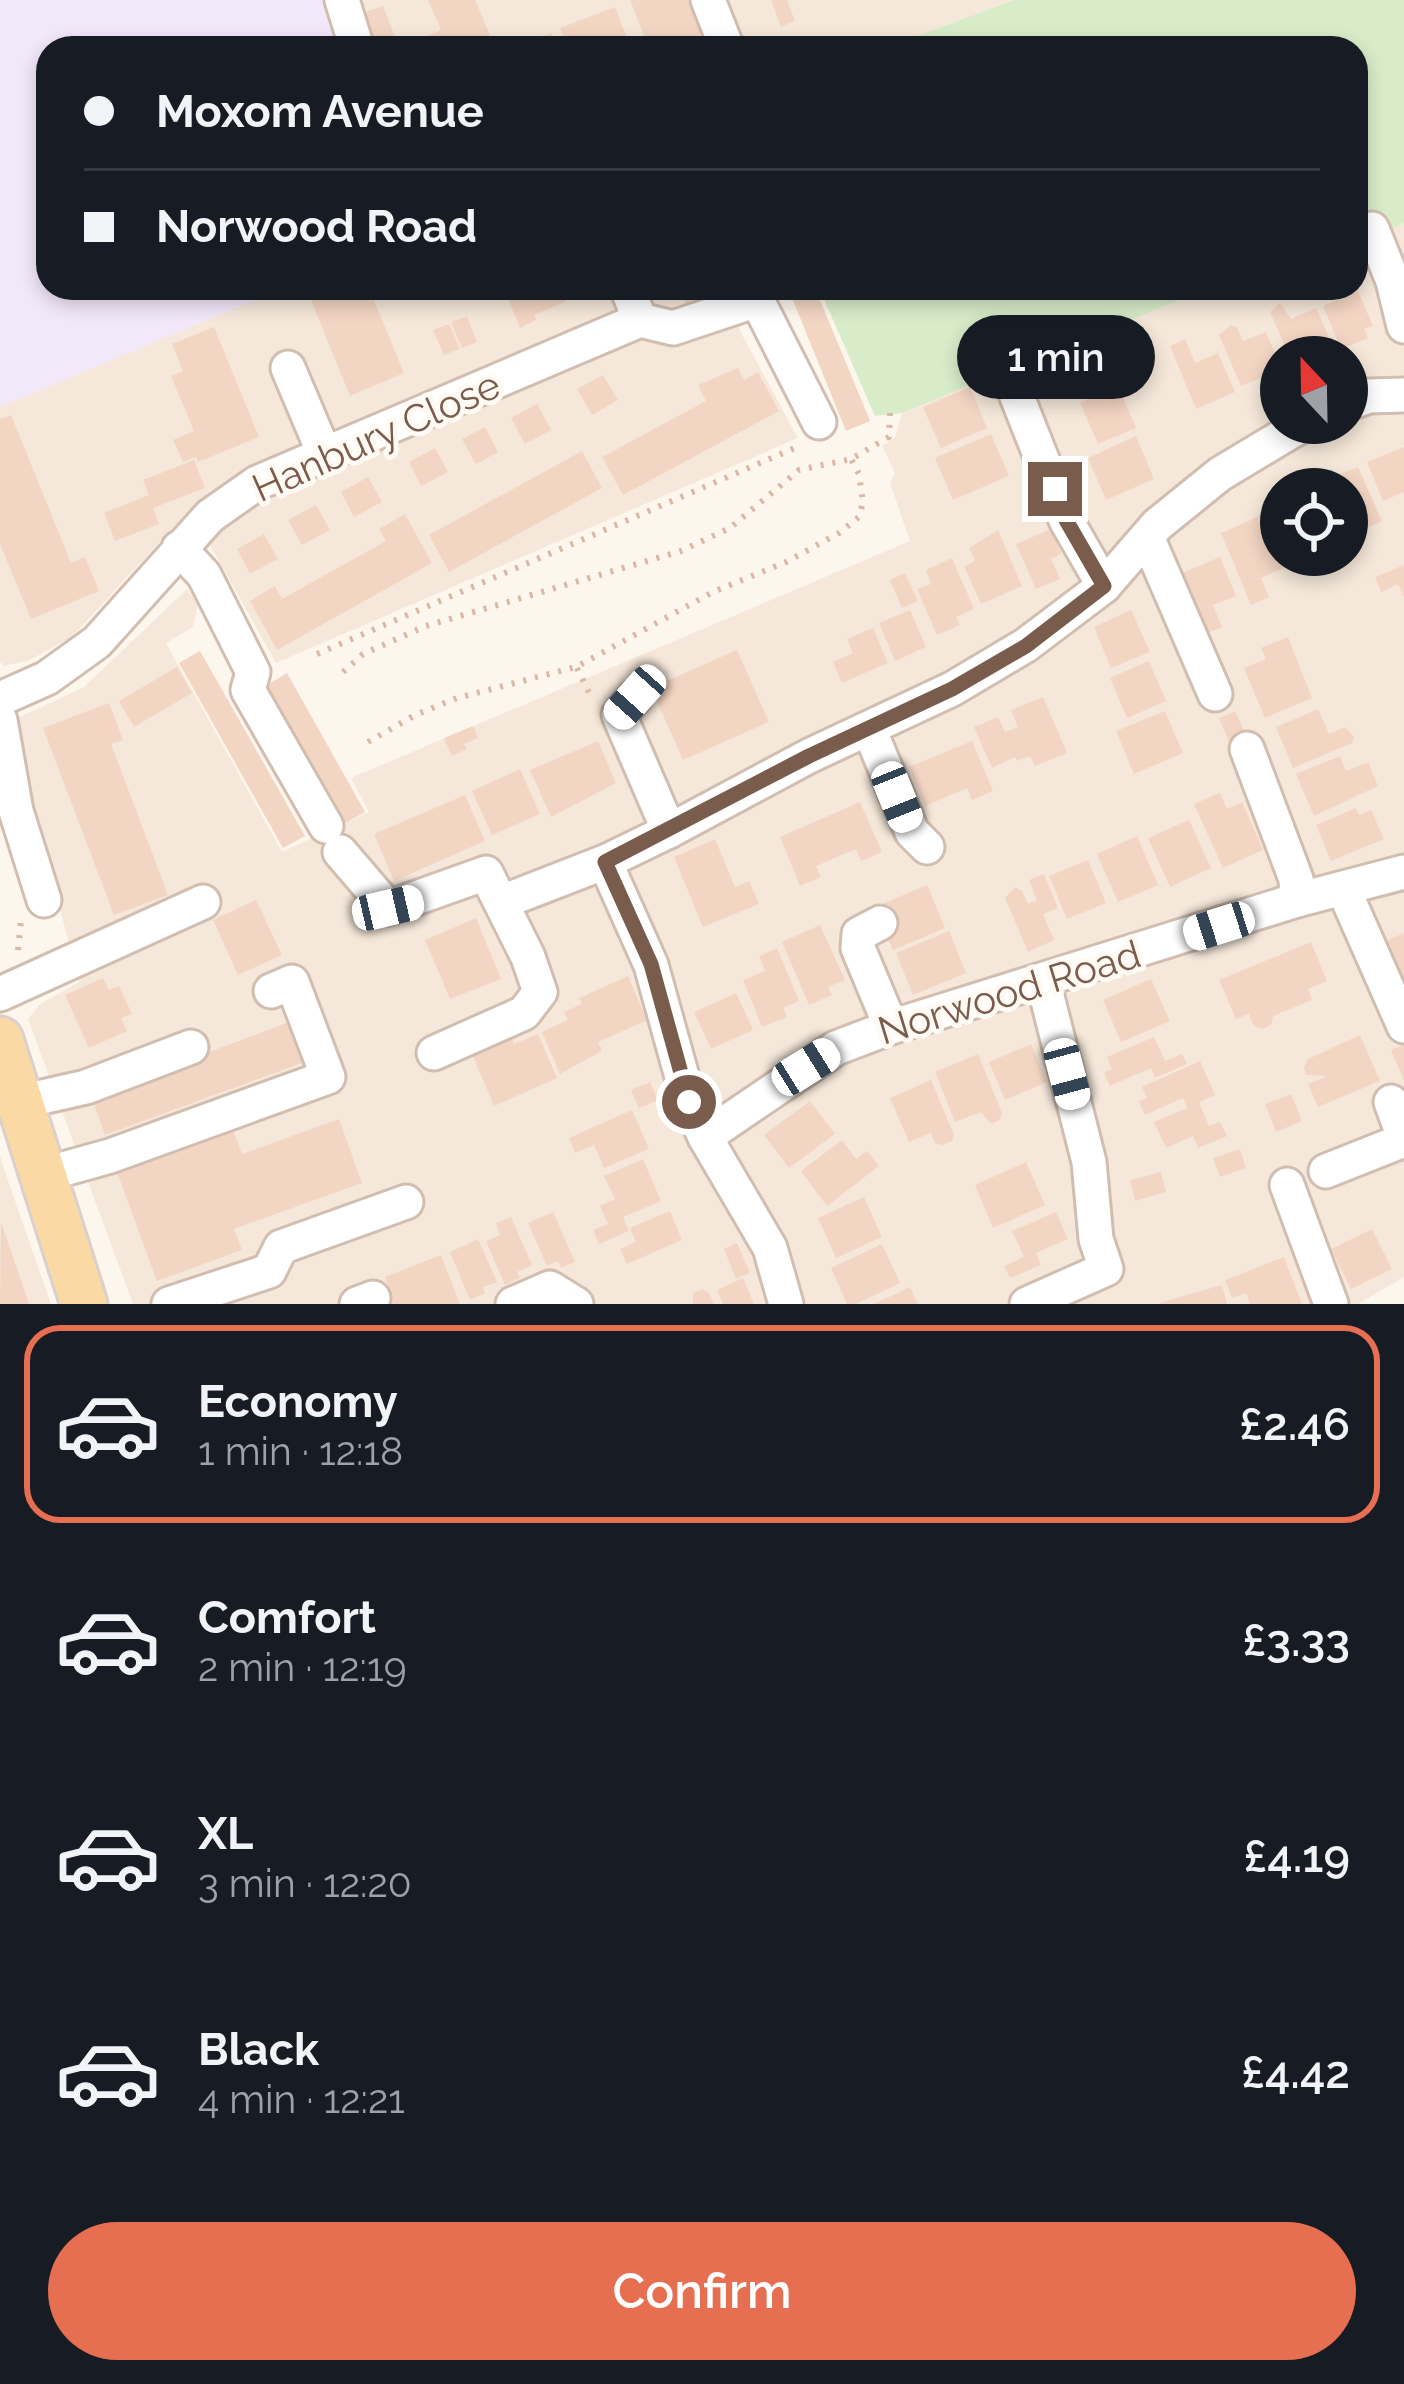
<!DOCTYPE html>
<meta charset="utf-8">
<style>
body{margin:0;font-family:Raleway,sans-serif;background:#20242c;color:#f1f3f6;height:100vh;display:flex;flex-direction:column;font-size:45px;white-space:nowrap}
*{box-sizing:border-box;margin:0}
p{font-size:39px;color:#9ea1a6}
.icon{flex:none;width:66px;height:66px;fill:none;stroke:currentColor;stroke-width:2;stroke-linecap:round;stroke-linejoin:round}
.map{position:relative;height:1304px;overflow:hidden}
.side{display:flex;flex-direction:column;background:#171b24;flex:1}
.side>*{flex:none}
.guide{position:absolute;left:36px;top:36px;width:1332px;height:264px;border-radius:36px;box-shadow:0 6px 18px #0003;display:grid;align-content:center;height:264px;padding:0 48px;background:#171b24}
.needle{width:78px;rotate:338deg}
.fabs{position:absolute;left:1260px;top:336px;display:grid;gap:24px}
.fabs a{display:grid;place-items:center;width:108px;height:108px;border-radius:50%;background:#171b24;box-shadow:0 6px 18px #0003;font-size:60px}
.end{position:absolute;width:54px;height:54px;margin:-27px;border:15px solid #7a5c4d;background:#fff;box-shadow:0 0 0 6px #fff}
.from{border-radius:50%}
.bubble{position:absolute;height:84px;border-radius:42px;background:#171b24;box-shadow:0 6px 18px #0003;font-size:39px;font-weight:600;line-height:84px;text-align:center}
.car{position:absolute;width:36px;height:72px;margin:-36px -18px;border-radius:15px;box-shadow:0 0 9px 3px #0007;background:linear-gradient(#fff 24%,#345 0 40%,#fff 0 76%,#345 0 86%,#fff 0)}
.guide b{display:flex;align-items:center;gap:42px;height:114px;font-size:45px}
.guide b+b{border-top:3px solid #363941}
.guide i{width:30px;height:30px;background:#f1f3f6}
ul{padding:21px 0 0;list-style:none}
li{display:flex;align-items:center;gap:36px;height:198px;margin:0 24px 18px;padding:0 24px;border:6px solid transparent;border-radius:36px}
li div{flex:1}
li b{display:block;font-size:45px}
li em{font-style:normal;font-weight:600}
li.active{border-color:#e76f51}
li>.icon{width:108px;height:108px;stroke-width:1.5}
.action{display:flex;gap:24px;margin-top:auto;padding:24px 48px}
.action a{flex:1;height:138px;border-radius:72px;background:#e76f51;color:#fff;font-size:48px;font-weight:600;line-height:138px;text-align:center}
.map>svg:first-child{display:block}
</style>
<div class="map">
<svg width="1404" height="1304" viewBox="0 0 1404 1304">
<rect width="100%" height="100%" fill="#fdf6ec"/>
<g fill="#f5e8da" fill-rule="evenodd">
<path d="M 335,0 L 1014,0 L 884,48 L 348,48 Z"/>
<path d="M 1404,223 L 1404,1277 L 1358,1304 L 133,1304 L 28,1019 L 40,1004 L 79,982 L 13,728 L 18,718 L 84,687 L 187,589 L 198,604 L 193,627 L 166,643 L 282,852 L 369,812 L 351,778 L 910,541 L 890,483 L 895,473 L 882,446 L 895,438 L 902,413 L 1209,288 L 1356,288 L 1356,229 L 1387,231 ZM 1281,357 L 1347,357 L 1347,423 L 1281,423 ZM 1281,489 L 1347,489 L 1347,555 L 1281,555 Z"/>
<path d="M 282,288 L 758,288 L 728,301 L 741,333 L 798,438 L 276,663 L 190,509 L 72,637 L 30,660 L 4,666 L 0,662 L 0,407 Z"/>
<path d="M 0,1156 L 4,1169 L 51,1304 L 0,1304 Z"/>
</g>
<path fill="#f3e8fa" d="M 0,0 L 335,0 L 348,48 L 48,48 L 48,288 L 282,288 L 0,407 Z"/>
<g fill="#d8ecc9">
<path d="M 1014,0 L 1404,0 L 1404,223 L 1387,231 L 1356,229 L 1356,48 L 884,48 Z"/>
<path d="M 819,288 L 1209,288 L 902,413 L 875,416 Z"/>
</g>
<g fill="#f3d5c3">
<path d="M 428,0 L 475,0 L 492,40 L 473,48 L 430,48 L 425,37 L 441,30 Z"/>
<path d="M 630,0 L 694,0 L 707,33 L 676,45 L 649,48 Z"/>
<path d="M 771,0 L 787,0 L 795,21 L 781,27 Z"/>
<path d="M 383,6 L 395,37 L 369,47 L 357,15 Z"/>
<path d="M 615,7 L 631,48 L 568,48 L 560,28 Z"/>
<path d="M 551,33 L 557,48 L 512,48 Z"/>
<path d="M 306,288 L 369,288 L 404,373 L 350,396 Z"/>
<path d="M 521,288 L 561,288 L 567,301 L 534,315 L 536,320 L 520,328 L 506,294 Z"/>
<path d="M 679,288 L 749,288 L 689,312 Z"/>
<path d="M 788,288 L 815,288 L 870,421 L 846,431 Z"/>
<path d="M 1358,291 L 1373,326 L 1364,329 L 1368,338 L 1341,349 L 1323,306 Z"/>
<path d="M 1280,303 L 1291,319 L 1316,308 L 1335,351 L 1323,357 L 1290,357 L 1270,312 Z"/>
<path d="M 467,316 L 477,342 L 462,348 L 451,322 Z"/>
<path d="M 449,324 L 460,349 L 444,355 L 433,330 Z"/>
<path d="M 1231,325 L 1237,327 L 1243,341 L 1266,332 L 1281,367 L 1281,378 L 1265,385 L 1261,378 L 1241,386 L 1219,335 Z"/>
<path d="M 214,327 L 259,437 L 198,462 L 196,457 L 183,462 L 173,440 L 194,431 L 171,376 L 183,371 L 172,344 Z"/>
<path d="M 1116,329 L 1124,349 L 1107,356 L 1117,377 L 1075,395 L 1058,354 Z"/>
<path d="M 1185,339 L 1195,363 L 1218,353 L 1235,392 L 1196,409 L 1170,346 Z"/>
<path d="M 738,368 L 744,380 L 758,372 L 779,411 L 623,495 L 602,457 L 706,401 L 698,385 Z"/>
<path d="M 603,375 L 618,400 L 592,415 L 577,389 Z"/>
<path d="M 1118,386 L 1136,428 L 1098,444 L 1080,403 Z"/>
<path d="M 970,387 L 987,428 L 941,448 L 923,407 Z"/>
<path d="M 537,404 L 551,430 L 525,444 L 511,418 Z"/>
<path d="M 11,415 L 71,563 L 85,557 L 99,591 L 31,619 L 0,544 L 0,419 Z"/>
<path d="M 485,427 L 498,452 L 476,464 L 462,439 Z"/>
<path d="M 991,434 L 1009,476 L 953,500 L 935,458 Z"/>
<path d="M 1136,436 L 1154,479 L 1106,500 L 1088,458 Z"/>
<path d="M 1404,447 L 1404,492 L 1383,501 L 1367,462 Z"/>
<path d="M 435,448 L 448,472 L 421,486 L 409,462 Z"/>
<path d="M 582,451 L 602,488 L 449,572 L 429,535 Z"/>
<path d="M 194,460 L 205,488 L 153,508 L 159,524 L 115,541 L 104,513 L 149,495 L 143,480 Z"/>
<path d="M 1358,467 L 1382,521 L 1365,529 L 1358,513 L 1347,517 L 1347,489 L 1316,489 L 1315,485 Z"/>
<path d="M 368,477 L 382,502 L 354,517 L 341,492 Z"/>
<path d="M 1281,496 L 1281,542 L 1264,503 Z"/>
<path d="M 316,505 L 330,530 L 302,545 L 288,520 Z"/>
<path d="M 405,514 L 432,563 L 277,650 L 250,601 L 275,586 L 282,599 L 386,541 L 379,529 Z"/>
<path d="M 1262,515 L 1284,568 L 1261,578 L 1269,597 L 1251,605 L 1221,533 Z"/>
<path d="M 1051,529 L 1061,554 L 1051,559 L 1060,579 L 1036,589 L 1016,544 Z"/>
<path d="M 998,530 L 1022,586 L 981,604 L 964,566 L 975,561 L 969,548 Z"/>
<path d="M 264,534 L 278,559 L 250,574 L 237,549 Z"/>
<path d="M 1220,557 L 1236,596 L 1213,605 L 1222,627 L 1205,634 L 1180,574 Z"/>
<path d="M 952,558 L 974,609 L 956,617 L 960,625 L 937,635 L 917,589 L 931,584 L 926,570 Z"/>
<path d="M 1404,565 L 1404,597 L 1398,584 L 1381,592 L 1375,577 Z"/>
<path d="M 905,573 L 918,601 L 902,608 L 890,580 Z"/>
<path d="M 910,610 L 926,647 L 895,661 L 879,623 Z"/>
<path d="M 1131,610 L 1150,652 L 1111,668 L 1094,627 Z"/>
<path d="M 873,628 L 888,663 L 842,683 L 833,662 L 853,653 L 847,639 Z"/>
<path d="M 1288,637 L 1312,698 L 1265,718 L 1244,668 L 1266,659 L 1261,648 Z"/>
<path d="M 737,650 L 769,722 L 683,760 L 651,688 Z"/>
<path d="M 200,651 L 305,836 L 283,848 L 179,663 Z"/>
<path d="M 1149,661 L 1166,701 L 1127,718 L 1110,678 Z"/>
<path d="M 177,667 L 192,693 L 134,727 L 119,701 Z"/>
<path d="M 287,673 L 365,812 L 340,826 L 262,688 Z"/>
<path d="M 1043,697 L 1067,753 L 1035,766 L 1030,756 L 1017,761 L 1015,757 L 992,768 L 974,727 L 998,717 L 1005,732 L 1018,727 L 1011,710 Z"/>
<path d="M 109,703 L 123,740 L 111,744 L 168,895 L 114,915 L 43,728 Z"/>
<path d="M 1318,709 L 1329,734 L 1345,727 L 1354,737 L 1352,743 L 1293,768 L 1276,727 Z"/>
<path d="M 1165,711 L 1183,753 L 1134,774 L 1116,731 Z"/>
<path d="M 1235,711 L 1248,740 L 1231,747 L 1219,718 Z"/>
<path d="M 473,726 L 478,738 L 464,744 L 467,749 L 452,756 L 444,738 Z"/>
<path d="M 598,741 L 616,783 L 551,817 L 530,770 Z"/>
<path d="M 972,741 L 993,791 L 972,800 L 967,788 L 925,806 L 909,767 Z"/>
<path d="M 1340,756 L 1346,771 L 1368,762 L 1378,786 L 1314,816 L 1296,774 Z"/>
<path d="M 520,769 L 540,814 L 492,835 L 472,791 Z"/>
<path d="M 1220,793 L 1227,809 L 1242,802 L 1263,850 L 1223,868 L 1194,804 Z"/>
<path d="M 465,795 L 485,841 L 394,881 L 374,834 Z"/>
<path d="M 860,802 L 882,852 L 861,861 L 856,849 L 816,866 L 821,877 L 800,886 L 780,837 Z"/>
<path d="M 1356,808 L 1359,815 L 1371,810 L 1384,839 L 1331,861 L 1316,825 Z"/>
<path d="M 1189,820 L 1211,868 L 1170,887 L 1148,838 Z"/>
<path d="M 1137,836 L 1158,885 L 1118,902 L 1097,854 Z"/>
<path d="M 715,839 L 735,887 L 749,881 L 759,904 L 703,927 L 674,857 Z"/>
<path d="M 1088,860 L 1106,903 L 1067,919 L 1049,876 Z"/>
<path d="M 1044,874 L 1058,908 L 1043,914 L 1054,940 L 1028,952 L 1005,898 L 1015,887 L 1022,891 L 1028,904 L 1037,900 L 1029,880 Z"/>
<path d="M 927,885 L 945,928 L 893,950 L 875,907 Z"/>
<path d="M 256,900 L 282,955 L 238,975 L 213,920 Z"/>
<path d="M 476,918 L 501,979 L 450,999 L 425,940 Z"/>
<path d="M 820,925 L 845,980 L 828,987 L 832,995 L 809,1005 L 782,942 Z"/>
<path d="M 949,931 L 966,973 L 913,995 L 896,953 Z"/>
<path d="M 1404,933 L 1404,991 L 1383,942 Z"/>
<path d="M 1311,942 L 1327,981 L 1308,989 L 1312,1000 L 1273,1016 L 1271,1025 L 1262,1029 L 1253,1025 L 1249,1014 L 1236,1019 L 1219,980 Z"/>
<path d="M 777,948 L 799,1001 L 783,1008 L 787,1017 L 762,1027 L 743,980 L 765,971 L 759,956 Z"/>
<path d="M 628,976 L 647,1020 L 598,1042 L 602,1051 L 560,1074 L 542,1032 L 568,1020 L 564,1012 L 582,1004 L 579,998 Z"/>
<path d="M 103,978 L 109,990 L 119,986 L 132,1014 L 121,1018 L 127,1031 L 89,1048 L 65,995 Z"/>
<path d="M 1151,979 L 1170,1021 L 1121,1042 L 1103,1000 Z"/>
<path d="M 736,993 L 753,1030 L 711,1049 L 694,1012 Z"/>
<path d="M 295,1020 L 310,1060 L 105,1135 L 91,1096 Z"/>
<path d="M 538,1034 L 557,1078 L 494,1106 L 473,1056 L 512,1039 L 514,1044 Z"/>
<path d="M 1360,1035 L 1380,1081 L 1318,1107 L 1308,1084 L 1328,1076 L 1306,1075 L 1304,1068 L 1308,1059 Z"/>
<path d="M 1154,1037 L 1165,1061 L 1182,1054 L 1187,1064 L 1155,1078 L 1151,1068 L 1110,1086 L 1104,1073 L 1112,1069 L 1107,1057 Z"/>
<path d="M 1031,1044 L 1047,1082 L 1005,1100 L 989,1062 Z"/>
<path d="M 1404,1045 L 1404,1081 L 1391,1050 Z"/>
<path d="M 978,1054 L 1002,1113 L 1000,1120 L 991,1124 L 981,1112 L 955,1122 L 935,1072 Z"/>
<path d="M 1200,1061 L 1215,1095 L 1199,1102 L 1209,1126 L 1220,1122 L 1227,1136 L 1198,1148 L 1193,1136 L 1166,1148 L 1154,1122 L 1187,1108 L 1183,1098 L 1145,1115 L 1139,1101 L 1147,1098 L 1142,1087 Z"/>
<path d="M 931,1080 L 954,1135 L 952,1141 L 942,1145 L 935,1143 L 931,1133 L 909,1142 L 890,1098 Z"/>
<path d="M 650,1082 L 658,1100 L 639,1108 L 631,1090 Z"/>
<path d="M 1291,1094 L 1302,1121 L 1276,1132 L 1265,1104 Z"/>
<path d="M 810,1101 L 835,1134 L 789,1168 L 764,1135 Z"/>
<path d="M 632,1110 L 649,1149 L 604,1168 L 594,1145 L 575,1153 L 569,1138 Z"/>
<path d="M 339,1119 L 362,1183 L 234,1229 L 242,1250 L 157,1281 L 114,1164 L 230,1122 L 242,1154 Z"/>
<path d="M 842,1140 L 856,1159 L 867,1151 L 879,1166 L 827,1206 L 801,1171 Z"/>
<path d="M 1240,1149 L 1246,1168 L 1220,1177 L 1213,1158 Z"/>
<path d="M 643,1159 L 661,1201 L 623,1217 L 629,1231 L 599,1244 L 593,1230 L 608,1224 L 600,1206 L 615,1199 L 604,1176 Z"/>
<path d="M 1026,1162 L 1045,1205 L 993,1228 L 975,1185 Z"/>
<path d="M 1161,1172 L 1166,1192 L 1135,1201 L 1130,1180 Z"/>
<path d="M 864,1197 L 882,1237 L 836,1258 L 818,1218 Z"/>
<path d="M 670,1211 L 682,1240 L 627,1264 L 620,1249 L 636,1242 L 630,1228 Z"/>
<path d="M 553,1212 L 575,1262 L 561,1268 L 558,1261 L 547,1266 L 528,1223 Z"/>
<path d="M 1056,1212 L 1068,1239 L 1036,1253 L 1041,1265 L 1010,1278 L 1004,1266 L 1024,1257 L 1012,1231 Z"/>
<path d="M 511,1217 L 532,1265 L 517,1272 L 520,1278 L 505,1285 L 486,1241 L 500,1235 L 496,1223 Z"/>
<path d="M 1,1222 L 29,1304 L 0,1304 Z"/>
<path d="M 1372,1229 L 1392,1269 L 1351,1289 L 1331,1249 Z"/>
<path d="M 478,1239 L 497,1282 L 483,1287 L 485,1293 L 470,1300 L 450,1252 Z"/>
<path d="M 737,1243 L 750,1273 L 736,1279 L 724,1249 Z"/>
<path d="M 882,1244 L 900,1283 L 856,1304 L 847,1304 L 831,1268 Z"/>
<path d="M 441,1255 L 460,1304 L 378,1304 L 376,1298 L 391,1292 L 385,1277 Z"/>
<path d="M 1284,1257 L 1302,1304 L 1250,1304 L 1246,1293 L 1232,1298 L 1225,1280 Z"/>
<path d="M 743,1278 L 754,1304 L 723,1304 L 717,1290 Z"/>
<path d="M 1222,1285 L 1227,1304 L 1160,1304 L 1159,1303 Z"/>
<path d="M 910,1287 L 918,1304 L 874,1304 Z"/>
<path d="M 703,1289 L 709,1293 L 714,1304 L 693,1304 L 693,1293 Z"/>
</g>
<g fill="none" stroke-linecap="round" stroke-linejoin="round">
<g stroke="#d1beb0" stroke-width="39">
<g id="minor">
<path d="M 342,0 L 357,48"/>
<path d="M 708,0 L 727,48"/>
<path d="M 1372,229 L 1393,281 L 1404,326"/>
<path d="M 640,320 L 673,328 L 757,300 L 819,422"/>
<path d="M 288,368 L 324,453"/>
<path d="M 1016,394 L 1066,520 L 1104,586"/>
<path d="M 1347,404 L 1369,396 L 1404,395"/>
<path d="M 1147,537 L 1215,694"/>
<path d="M 179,548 L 204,575 L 253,672 L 248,690 L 326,826"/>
<path d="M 635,697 L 619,715 L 669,831"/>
<path d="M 0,699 L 47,678 L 97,642 L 210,516 L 257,483 L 640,320 L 627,288"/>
<path d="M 0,720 L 16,811 L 44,900"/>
<path d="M 869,729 L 912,832 L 927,847"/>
<path d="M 1247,749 L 1296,879 L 1297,900"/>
<path d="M 340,852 L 388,908 L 486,873 L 528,957 L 540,992 L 524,1013 L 434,1053"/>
<path d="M 605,862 L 651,965 L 689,1102 L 705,1137 L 770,1248 L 786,1304"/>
<path d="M 1343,888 L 1404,1026"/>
<path d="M 502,902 L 605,862 L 669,831 L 809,756 L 952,689 L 1026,645 L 1104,586 L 1157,525 L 1220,474 L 1305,423"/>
<path d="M 880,923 L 859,934 L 858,948 L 891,1027"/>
<path d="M 0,994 L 203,902"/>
<path d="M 20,1102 L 86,1087 L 191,1047"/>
<path d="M 1391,1102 L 1404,1137"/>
<path d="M 705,1137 L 836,1048 L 891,1027 L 1297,900 L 1404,872"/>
<path d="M 1326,1171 L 1404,1140"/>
<path d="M 42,1175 L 110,1156 L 328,1077 L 292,982 L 271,991"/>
<path d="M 1287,1185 L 1331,1304"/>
<path d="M 169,1304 L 269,1271 L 281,1247 L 406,1202"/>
<path d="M 357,1304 L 373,1298"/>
<path d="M 513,1304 L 550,1288 L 576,1304"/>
<path d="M 1027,1304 L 1106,1269 L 1096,1239 L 1089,1162 L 1043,981"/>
</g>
</g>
<g stroke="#dad1cd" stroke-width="51">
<path id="major" d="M 0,1040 L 84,1304"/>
</g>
<g stroke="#d9b8a5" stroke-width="6" stroke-dasharray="3 9" stroke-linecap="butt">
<path d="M 317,654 L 797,447"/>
<path d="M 577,668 L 592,699"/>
<path d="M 343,672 L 363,654 L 426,626 L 681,551 L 730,528 L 799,470 L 851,459 L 889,437 L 890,413"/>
<path d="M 368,742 L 415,715 L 457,698 L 576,667 L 713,592 L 786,562 L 839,533 L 859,517 L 863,502 L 859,474 L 851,459"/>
<path d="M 18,950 L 21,921"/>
</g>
<use href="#minor" stroke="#fff" stroke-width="33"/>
<use href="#major" stroke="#fbd9a5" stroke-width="45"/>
</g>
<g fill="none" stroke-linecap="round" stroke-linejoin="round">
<path stroke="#7a5c4d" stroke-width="15" d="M 689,1102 L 651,964 L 605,862 L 809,756 L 952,689 L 1026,646 L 1104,586 L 1066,520 L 1055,489"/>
</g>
<g text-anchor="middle" stroke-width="10" stroke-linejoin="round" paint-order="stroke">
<g font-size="39" fill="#7a5c4d" stroke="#fffaf3">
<text transform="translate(376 436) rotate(-24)" y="14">Hanbury Close</text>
<text transform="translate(1009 992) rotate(-17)" y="14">Norwood Road</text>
</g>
</g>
</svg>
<div class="fabs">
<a><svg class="needle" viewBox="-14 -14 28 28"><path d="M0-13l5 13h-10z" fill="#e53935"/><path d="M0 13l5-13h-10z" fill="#9ea1a6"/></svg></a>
<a><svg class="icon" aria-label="locate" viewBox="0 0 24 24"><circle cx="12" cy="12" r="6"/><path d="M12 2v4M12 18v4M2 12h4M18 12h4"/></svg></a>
</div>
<i class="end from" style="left:689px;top:1102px"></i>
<i class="end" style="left:1055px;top:489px"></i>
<div class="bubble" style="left:957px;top:315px;width:198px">1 min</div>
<i class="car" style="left:635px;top:697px;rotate:222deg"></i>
<i class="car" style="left:897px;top:797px;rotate:158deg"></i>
<i class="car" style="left:388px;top:908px;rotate:77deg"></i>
<i class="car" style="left:1219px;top:926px;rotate:252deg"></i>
<i class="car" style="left:806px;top:1067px;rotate:58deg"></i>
<i class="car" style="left:1067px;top:1074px;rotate:165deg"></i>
<div class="guide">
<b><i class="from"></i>Moxom Avenue</b>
<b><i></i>Norwood Road</b>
</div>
</div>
<section class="side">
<ul>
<li class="active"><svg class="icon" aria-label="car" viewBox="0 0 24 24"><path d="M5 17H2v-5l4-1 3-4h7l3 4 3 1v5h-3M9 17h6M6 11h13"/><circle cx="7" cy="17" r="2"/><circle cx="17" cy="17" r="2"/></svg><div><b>Economy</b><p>1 min · 12:18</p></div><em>£2.46</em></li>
<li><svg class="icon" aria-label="car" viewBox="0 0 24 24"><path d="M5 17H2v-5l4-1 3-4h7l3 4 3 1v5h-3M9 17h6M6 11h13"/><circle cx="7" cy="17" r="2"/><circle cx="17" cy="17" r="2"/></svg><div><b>Comfort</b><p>2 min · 12:19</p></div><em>£3.33</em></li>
<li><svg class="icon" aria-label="car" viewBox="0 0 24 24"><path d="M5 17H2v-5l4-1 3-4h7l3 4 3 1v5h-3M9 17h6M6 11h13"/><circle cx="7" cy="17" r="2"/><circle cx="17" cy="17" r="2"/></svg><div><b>XL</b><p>3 min · 12:20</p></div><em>£4.19</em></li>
<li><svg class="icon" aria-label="car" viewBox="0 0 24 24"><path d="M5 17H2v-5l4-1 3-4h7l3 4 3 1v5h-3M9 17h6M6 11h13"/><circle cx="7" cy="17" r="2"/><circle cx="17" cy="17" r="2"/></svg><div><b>Black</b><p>4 min · 12:21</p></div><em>£4.42</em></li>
</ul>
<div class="action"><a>Confirm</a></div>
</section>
